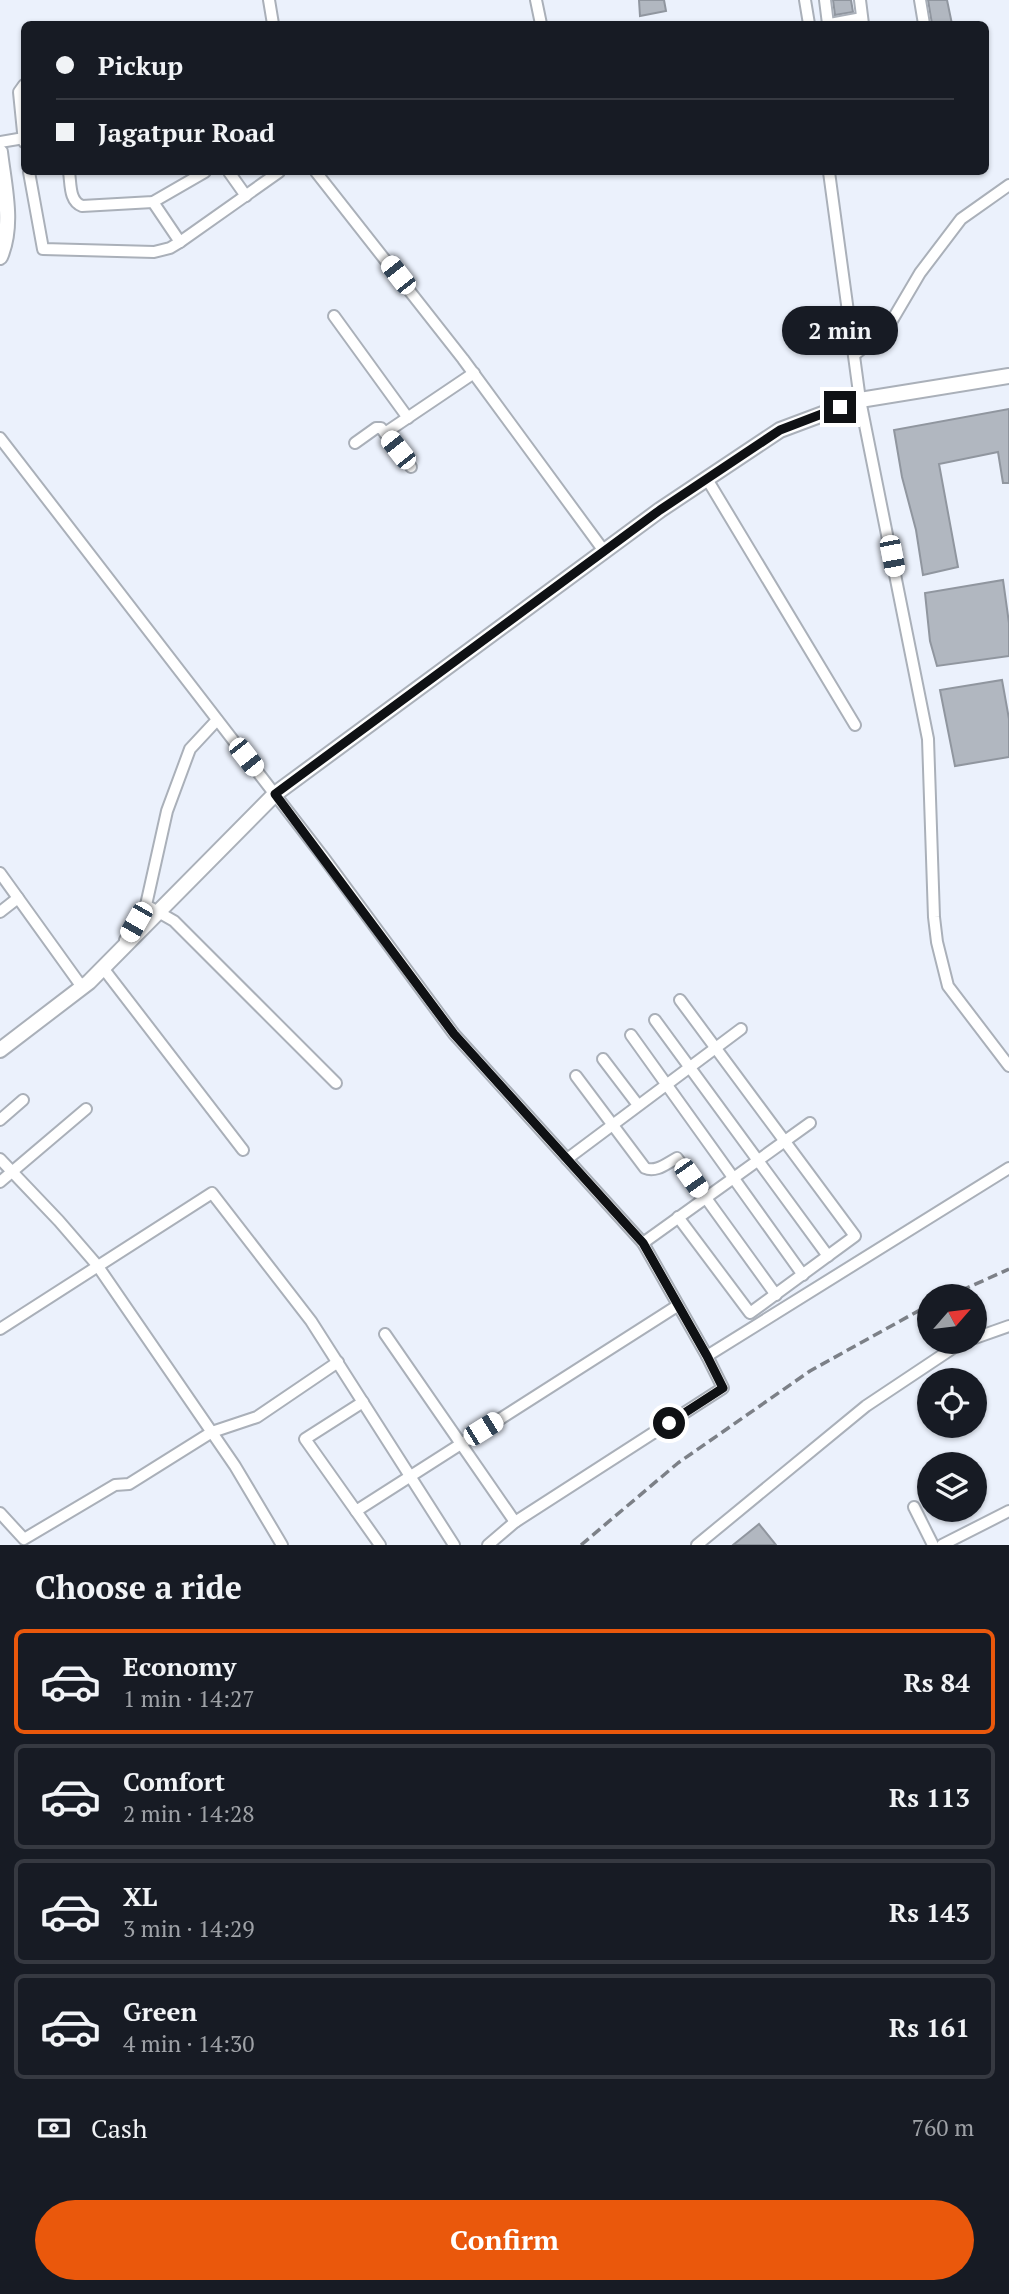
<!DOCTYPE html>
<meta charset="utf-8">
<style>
body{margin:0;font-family:"PT Serif",serif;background:#20242c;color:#f1f3f6;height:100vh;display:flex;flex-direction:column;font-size:26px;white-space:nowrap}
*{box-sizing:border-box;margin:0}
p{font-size:23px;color:#9ea1a6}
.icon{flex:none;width:38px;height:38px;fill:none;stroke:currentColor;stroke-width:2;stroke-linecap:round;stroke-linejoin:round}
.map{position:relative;height:1545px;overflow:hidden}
.side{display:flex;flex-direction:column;background:#171b24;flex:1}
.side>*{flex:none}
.hud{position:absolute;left:21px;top:21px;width:968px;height:154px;border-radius:10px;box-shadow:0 2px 5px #0004;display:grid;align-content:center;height:154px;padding:0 35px;background:#171b24}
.needle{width:46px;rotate:62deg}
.buttons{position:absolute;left:917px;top:1284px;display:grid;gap:14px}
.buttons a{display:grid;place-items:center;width:70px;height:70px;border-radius:50%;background:#171b24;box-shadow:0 2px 5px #0004;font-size:35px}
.end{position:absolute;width:32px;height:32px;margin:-16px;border:9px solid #0f1114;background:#fff;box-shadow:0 0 0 4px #fff}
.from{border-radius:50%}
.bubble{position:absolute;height:49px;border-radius:24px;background:#171b24;box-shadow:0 2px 5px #0004;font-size:23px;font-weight:800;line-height:49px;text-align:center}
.car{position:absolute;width:21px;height:42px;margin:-21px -10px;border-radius:9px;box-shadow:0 0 5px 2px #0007;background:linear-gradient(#fff 24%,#345 0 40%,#fff 0 76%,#345 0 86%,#fff 0)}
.hud b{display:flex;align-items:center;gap:24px;height:66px;font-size:26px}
.hud b+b{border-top:2px solid #363941}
.hud i{width:18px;height:18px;background:#f1f3f6}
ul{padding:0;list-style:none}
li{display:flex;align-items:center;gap:21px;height:105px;margin:0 14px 10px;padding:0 21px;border:4px solid #363941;border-radius:10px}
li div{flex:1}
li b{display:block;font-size:26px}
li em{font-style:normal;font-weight:800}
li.selected{border-color:#ea580c}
li>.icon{width:63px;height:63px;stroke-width:1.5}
h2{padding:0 35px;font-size:32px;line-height:84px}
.pay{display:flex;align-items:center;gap:18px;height:77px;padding:0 35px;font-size:26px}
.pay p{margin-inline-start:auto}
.cta{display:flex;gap:14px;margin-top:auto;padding:14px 35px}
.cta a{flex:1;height:80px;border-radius:42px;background:#ea580c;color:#fff;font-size:28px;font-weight:800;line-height:80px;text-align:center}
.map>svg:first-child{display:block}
</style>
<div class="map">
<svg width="1009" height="1545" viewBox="0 0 1009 1545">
<rect width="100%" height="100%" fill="#ebf1fc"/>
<g fill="#b1b7c0" stroke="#90969f" stroke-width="2">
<path d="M 639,0 L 664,0 L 666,11 L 640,16 Z"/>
<path d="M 833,0 L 851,0 L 853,12 L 835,15 Z"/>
<path d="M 928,0 L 947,0 L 952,24 L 932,24 Z"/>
<path d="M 1009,409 L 1009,483 L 1003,483 L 998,452 L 939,464 L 958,567 L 923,575 L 916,530 L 902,477 L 894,430 Z"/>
<path d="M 1003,580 L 1009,623 L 1009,656 L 937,666 L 930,641 L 925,593 Z"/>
<path d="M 1002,680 L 1009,719 L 1009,757 L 955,766 L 940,690 Z"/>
<path d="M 759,1524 L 776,1545 L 733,1545 Z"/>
</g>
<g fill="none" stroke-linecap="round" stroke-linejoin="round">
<g stroke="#aab0b9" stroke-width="14">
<g id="minor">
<path d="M 269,0 L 273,24"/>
<path d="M 536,0 L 541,24"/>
<path d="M 805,0 L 809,24"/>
<path d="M 825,0 L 828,24"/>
<path d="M 860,0 L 863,24"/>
<path d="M 920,0 L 924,24"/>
<path d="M 830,24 L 862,18"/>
<path d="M 24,85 L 19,92 L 24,142"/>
<path d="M 0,142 L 24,138"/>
<path d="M 29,172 L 43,249 L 154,252 L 170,248 L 180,242 L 279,172"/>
<path d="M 69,172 C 71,184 69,201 82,206 L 153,202 L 205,172"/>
<path d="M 229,172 L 246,196"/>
<path d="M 316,172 L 463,359 L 604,551"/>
<path d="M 829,172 L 860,400 L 928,739 L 934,917 L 937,942 L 948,986 L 1009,1066"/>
<path d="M 153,202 L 180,242"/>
<path d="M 334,316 L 408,418"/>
<path d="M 854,355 L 887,329 L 920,273 L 961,219 L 1009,185"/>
<path d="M 385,433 L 474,373"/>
<path d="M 0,438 L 324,858 L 454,1034 L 643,1243 L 707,1356 L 1009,1168"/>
<path d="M 355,443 L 376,428 L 381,428 L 411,467"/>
<path d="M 707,479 L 855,725"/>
<path d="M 0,873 L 82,987"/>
<path d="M 146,905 L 174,921 L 336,1083"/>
<path d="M 0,912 L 18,898"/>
<path d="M 125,940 L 146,905 L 167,811 L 190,749 L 217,720"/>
<path d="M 103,968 L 243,1150"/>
<path d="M 655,1020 L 828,1256"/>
<path d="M 631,1035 L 803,1275"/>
<path d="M 603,1059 L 638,1105"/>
<path d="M 576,1076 L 645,1168 C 656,1173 667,1163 677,1158 L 776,1295"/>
<path d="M 0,1120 L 23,1100"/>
<path d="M 0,1159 L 59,1221 L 97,1265 L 235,1466 L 282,1545"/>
<path d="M 567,1159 L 741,1029"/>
<path d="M 0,1182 L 86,1109"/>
<path d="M 678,1217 L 750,1313 L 855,1236 L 680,1000"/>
<path d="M 643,1243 L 810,1123"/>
<path d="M 0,1329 L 212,1193 L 311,1321 L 454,1545"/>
<path d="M 385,1334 L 515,1522"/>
<path d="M 975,1338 L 1009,1326"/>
<path d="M 363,1402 L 305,1439 L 356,1511 L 677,1306"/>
<path d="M 914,1507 L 933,1545"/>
<path d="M 356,1511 L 380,1545"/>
<path d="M 0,1513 L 24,1539 L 115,1485 L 129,1484 L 212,1432 L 257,1417 L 338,1362"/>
<path d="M 488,1545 L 515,1522 L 723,1388 L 707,1356"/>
<path d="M 697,1545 L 866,1406 L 962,1342"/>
<path d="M 942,1545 L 1009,1511"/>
</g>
</g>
<g stroke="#aab0b9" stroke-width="18">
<g id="tertiary">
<path d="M 0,152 C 4,186 14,225 0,257"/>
<path d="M 0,1050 L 89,982 L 275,794 L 660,510 L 780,430 L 860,400 L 1009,376"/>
</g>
</g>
<use href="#minor" stroke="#fff" stroke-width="10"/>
<use href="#tertiary" stroke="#fff" stroke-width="14"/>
<g stroke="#7c8087" stroke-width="3.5" stroke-dasharray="10 5" stroke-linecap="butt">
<path d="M 947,1297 L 1009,1269"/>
<path d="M 581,1545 L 678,1463 L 810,1371 L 929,1305"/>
</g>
</g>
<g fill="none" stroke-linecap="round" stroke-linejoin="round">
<path stroke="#0f1114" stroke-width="9" d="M 669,1423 L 723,1388 L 707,1356 L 643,1243 L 454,1034 L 275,794 L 660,510 L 780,430 L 840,407"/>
</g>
</svg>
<div class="buttons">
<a><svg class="needle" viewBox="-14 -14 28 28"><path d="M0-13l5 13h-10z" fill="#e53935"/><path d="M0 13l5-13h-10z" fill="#9ea1a6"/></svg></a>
<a><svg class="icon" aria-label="locate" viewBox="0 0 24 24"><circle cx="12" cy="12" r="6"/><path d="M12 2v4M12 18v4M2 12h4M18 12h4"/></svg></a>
<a><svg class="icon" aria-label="layers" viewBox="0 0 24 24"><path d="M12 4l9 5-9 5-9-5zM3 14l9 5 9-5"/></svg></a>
</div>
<i class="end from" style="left:669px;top:1423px"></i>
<i class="end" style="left:840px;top:407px"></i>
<div class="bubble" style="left:782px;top:306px;width:116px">2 min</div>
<i class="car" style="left:398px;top:275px;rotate:322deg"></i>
<i class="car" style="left:398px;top:450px;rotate:322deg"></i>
<i class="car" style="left:892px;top:556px;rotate:169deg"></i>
<i class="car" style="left:246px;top:757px;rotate:142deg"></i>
<i class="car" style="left:136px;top:922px;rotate:210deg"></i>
<i class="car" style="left:691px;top:1178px;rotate:145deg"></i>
<i class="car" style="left:483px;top:1429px;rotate:58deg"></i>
<div class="hud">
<b><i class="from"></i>Pickup</b>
<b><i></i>Jagatpur Road</b>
</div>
</div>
<section class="side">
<h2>Choose a ride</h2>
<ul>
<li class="selected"><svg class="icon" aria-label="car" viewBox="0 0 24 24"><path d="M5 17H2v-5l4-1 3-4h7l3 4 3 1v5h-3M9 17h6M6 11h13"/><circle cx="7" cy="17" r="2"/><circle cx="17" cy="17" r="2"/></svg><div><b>Economy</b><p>1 min · 14:27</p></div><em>Rs 84</em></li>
<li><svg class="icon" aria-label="car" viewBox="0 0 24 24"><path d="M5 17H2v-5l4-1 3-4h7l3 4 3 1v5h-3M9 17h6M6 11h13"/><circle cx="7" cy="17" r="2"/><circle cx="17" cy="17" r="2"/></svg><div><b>Comfort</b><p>2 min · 14:28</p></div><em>Rs 113</em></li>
<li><svg class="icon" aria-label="car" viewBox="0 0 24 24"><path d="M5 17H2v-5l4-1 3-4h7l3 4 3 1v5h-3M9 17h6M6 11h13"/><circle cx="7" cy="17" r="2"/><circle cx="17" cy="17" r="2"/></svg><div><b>XL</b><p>3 min · 14:29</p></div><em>Rs 143</em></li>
<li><svg class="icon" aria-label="car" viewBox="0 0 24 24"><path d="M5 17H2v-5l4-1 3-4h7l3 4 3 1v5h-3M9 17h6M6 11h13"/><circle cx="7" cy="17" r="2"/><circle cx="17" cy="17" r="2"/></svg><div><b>Green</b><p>4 min · 14:30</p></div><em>Rs 161</em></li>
</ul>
<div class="pay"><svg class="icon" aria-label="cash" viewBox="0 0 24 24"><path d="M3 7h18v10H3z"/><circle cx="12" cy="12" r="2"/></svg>Cash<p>760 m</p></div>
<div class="cta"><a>Confirm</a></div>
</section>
